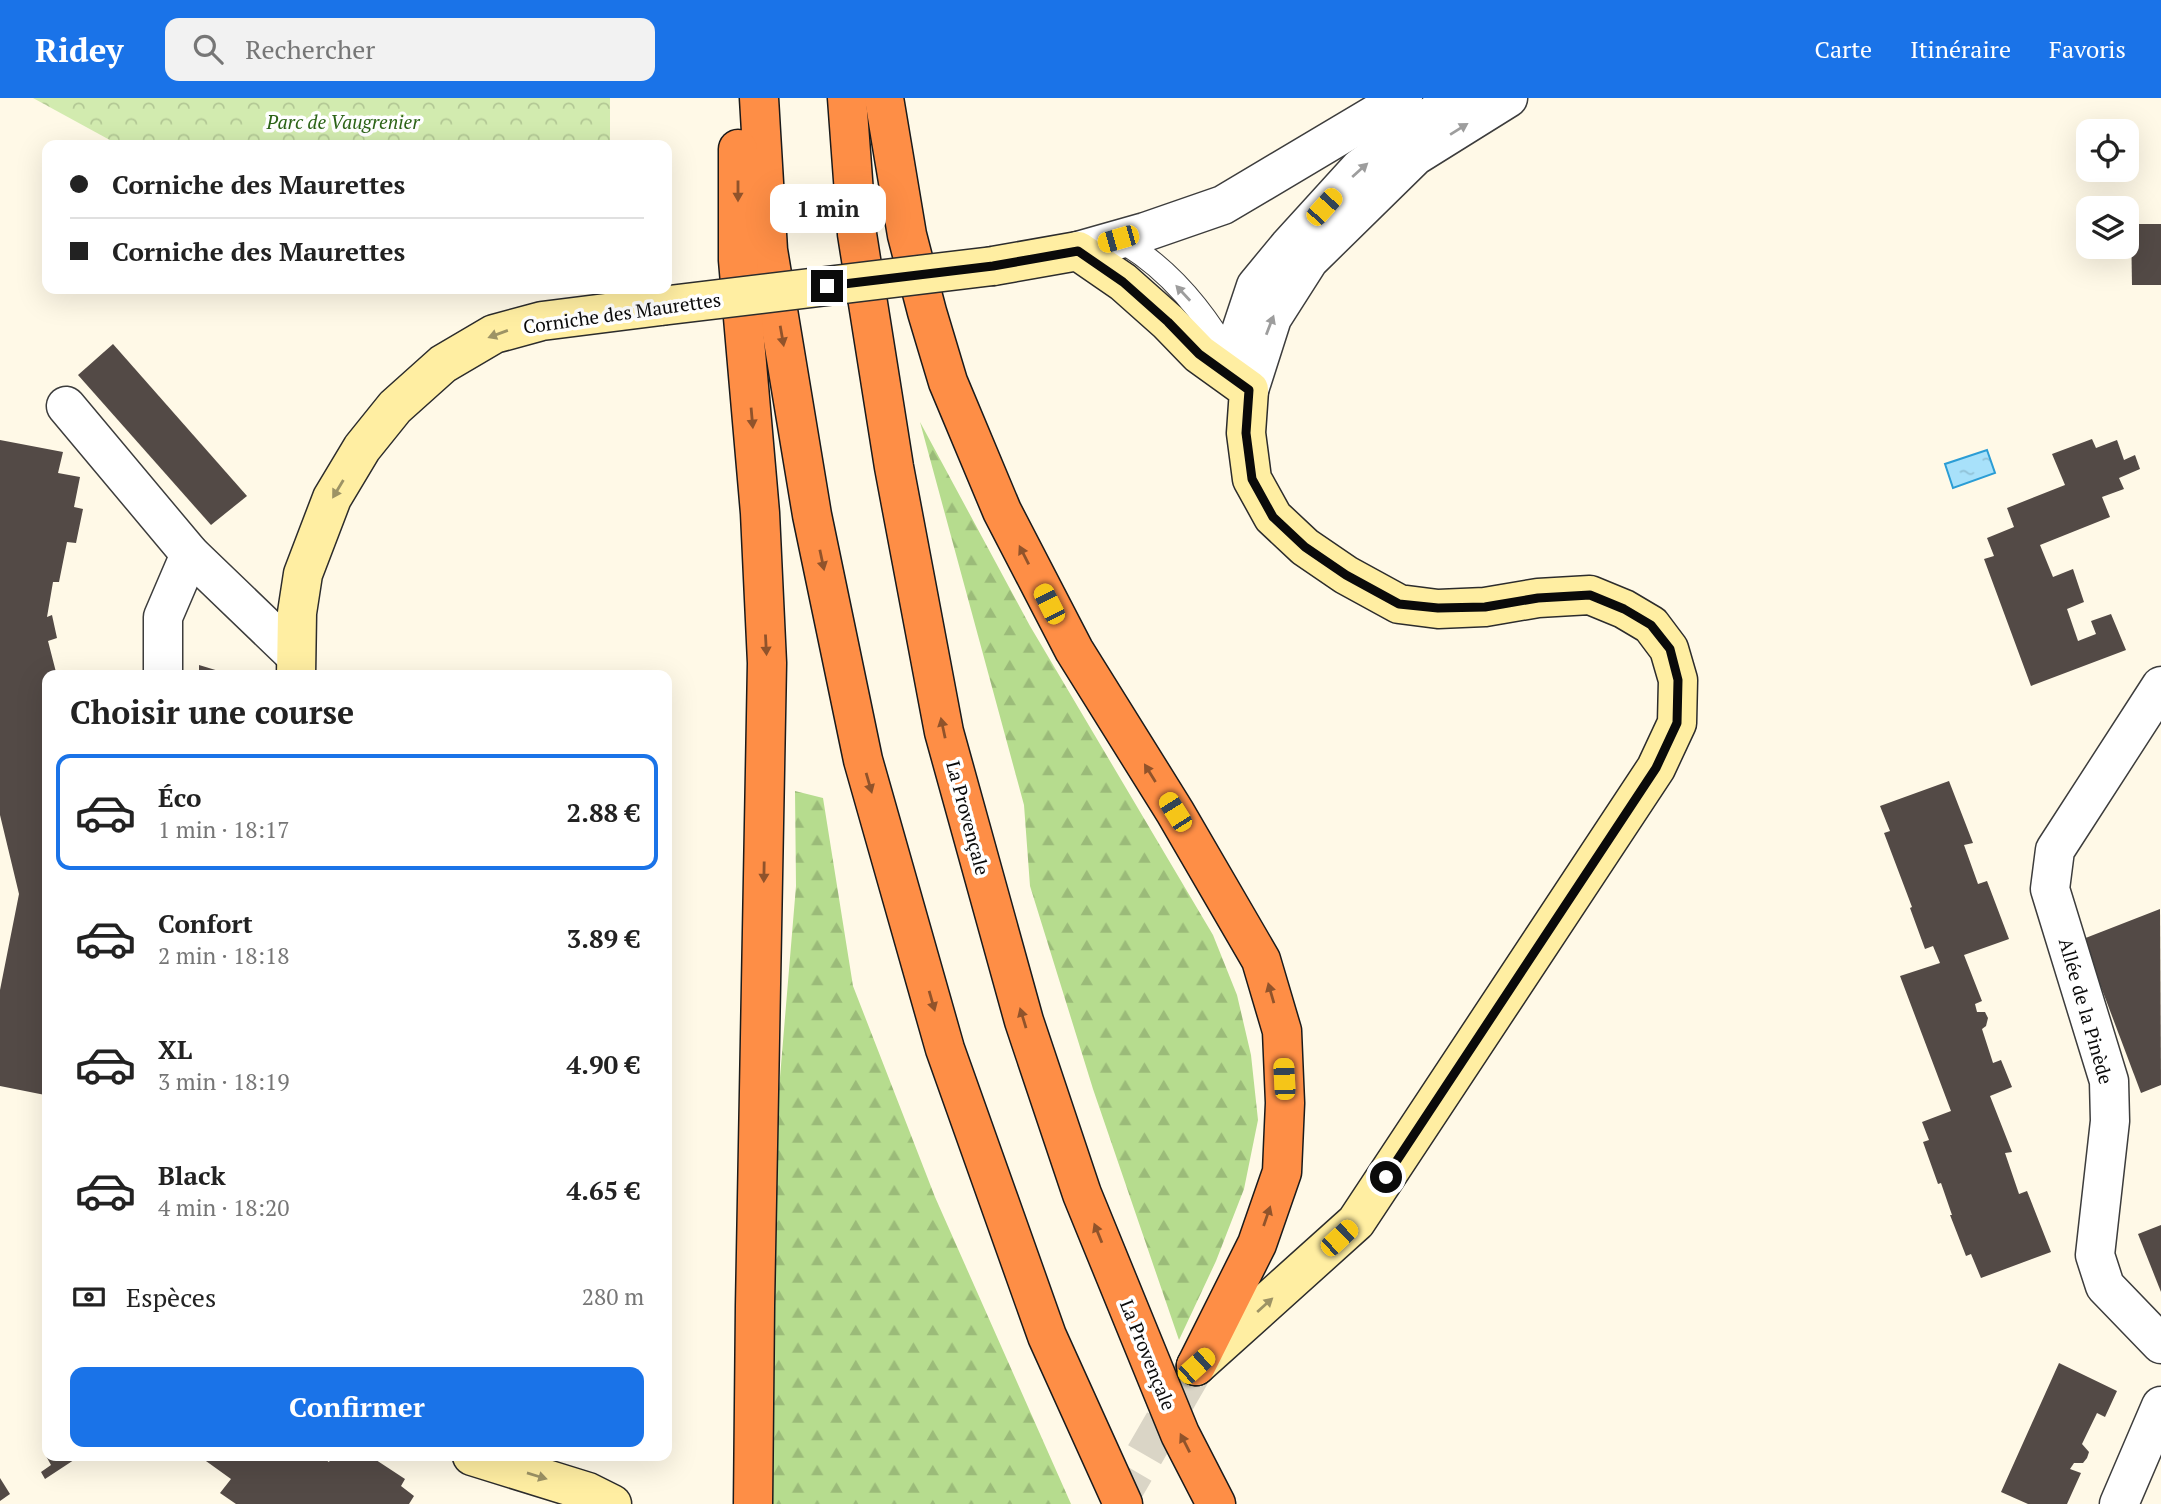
<!DOCTYPE html>
<html lang="fr">
<meta charset="utf-8">
<style>
body{margin:0;font-family:"PT Serif",serif;background:#f2f2f2;color:#222;height:100vh;display:flex;flex-direction:column;font-size:26px;white-space:nowrap}
*{box-sizing:border-box;margin:0}
p{font-size:23px;color:#767676}
.icon{flex:none;width:38px;height:38px;fill:none;stroke:currentColor;stroke-width:2;stroke-linecap:round;stroke-linejoin:round}
.map{position:relative;flex:1;overflow:hidden}
.sheet{position:absolute;left:42px;top:572px;width:630px;height:791px;display:flex;flex-direction:column;background:#fff;border-radius:14px;box-shadow:0 7px 28px #0002}
.sheet>*{flex:none}
.top-card{position:absolute;left:42px;top:42px;width:630px;height:154px;border-radius:14px;box-shadow:0 7px 28px #0002;display:grid;align-content:center;height:154px;padding:0 28px;background:#fff}
.fabs{position:absolute;left:2076px;top:21px;display:grid;gap:14px}
.fabs a{display:grid;place-items:center;width:63px;height:63px;border-radius:14px;background:#fff;box-shadow:0 7px 28px #0002;font-size:35px}
.end{position:absolute;width:32px;height:32px;margin:-16px;border:9px solid #0a0a0a;background:#fff;box-shadow:0 0 0 4px #fff}
.from{border-radius:50%}
.bubble{position:absolute;height:49px;border-radius:14px;background:#fff;box-shadow:0 7px 28px #0002;font-size:23px;font-weight:700;line-height:49px;text-align:center}
.car{position:absolute;width:21px;height:42px;margin:-21px -10px;border-radius:9px;box-shadow:0 0 5px 2px #0007;background:linear-gradient(#f5c518 24%,#345 0 40%,#f5c518 0 76%,#345 0 86%,#f5c518 0)}
.top-card b{display:flex;align-items:center;gap:24px;height:66px;font-size:26px}
.top-card b+b{border-top:2px solid #e0e0e0}
.top-card i{width:18px;height:18px;background:#222}
ul{padding:0;list-style:none}
li{display:flex;align-items:center;gap:21px;height:116px;margin:0 14px 10px;padding:0 14px;border:4px solid transparent;border-radius:14px}
li div{flex:1}
li b{display:block;font-size:26px}
li em{font-style:normal;font-weight:700}
li.current{border-color:#1a73e8}
li>.icon{width:63px;height:63px;stroke-width:1.5}
h2{padding:0 28px;font-size:32px;line-height:84px}
.pay{display:flex;align-items:center;gap:18px;height:77px;padding:0 28px;font-size:26px}
.pay p{margin-inline-start:auto}
.cta{display:flex;gap:14px;margin-top:auto;padding:14px 28px}
.cta a{flex:1;height:80px;border-radius:14px;background:#1a73e8;color:#fff;font-size:28px;font-weight:700;line-height:80px;text-align:center}
header{display:flex;align-items:center;gap:42px;box-sizing:border-box;height:98px;padding:0 35px;background:#1a73e8;color:#fff}
header strong{font-size:33px}
nav{display:flex;gap:38px;margin-inline-start:auto;font-size:24px}
.search{width:490px;height:63px;background:#f2f2f2;display:flex;align-items:center;gap:18px;box-sizing:border-box;padding:0 24px;border-radius:14px;color:#767676;font-size:26px}
.map>svg:first-child{display:block}
</style>
<header>
<strong>Ridey</strong>
<div class="search"><svg class="icon" aria-label="search" viewBox="0 0 24 24"><circle cx="10" cy="10" r="6"/><path d="M15 15l6 6"/></svg>Rechercher</div>
<nav><a>Carte</a><a>Itinéraire</a><a>Favoris</a></nav>
</header>
<div class="map">
<svg width="2161" height="1406" viewBox="0 0 2161 1406">
<defs>
<pattern id="forest-firs" width="22" height="20" patternUnits="userSpaceOnUse" patternTransform="scale(1.75)"><rect width="22" height="20" fill="#b6dc8e"/><path d="M5 1l3.5 6h-7zM16 11l3.5 6h-7z" fill="#9bbb79"/></pattern>
<pattern id="park-crowns" width="20" height="18" patternUnits="userSpaceOnUse" patternTransform="scale(1.75)"><rect width="20" height="18" fill="#d2ebaf"/><path d="M2 6a3 3 0 1 1 6 0M12 15a3 3 0 1 1 6 0" fill="none" stroke="#b3c895"/></pattern>
<pattern id="water-ripples" width="26" height="14" patternUnits="userSpaceOnUse" patternTransform="scale(1.75)"><rect width="26" height="14" fill="#a8e1fa"/><path d="M2 4q2-2 4 0t4 0M15 11q2-2 4 0t4 0" fill="none" stroke="#8fc0d5"/></pattern>
</defs>
<rect width="100%" height="100%" fill="#fff9e7"/>
<g fill="url(#forest-firs)">
<path d="M 920,324 L 1030,528 L 1213,837 L 1237,897 L 1251,957 L 1258,1022 L 1244,1091 L 1216,1163 L 1179,1242 L 1093,991 L 1030,788 L 1024,707 Z"/>
<path d="M 795,693 L 823,700 L 853,888 L 935,1099 L 1071,1406 L 773,1406 L 769,1337 L 774,1051 L 796,788 Z"/>
</g>
<path fill="url(#park-crowns)" d="M 33,0 L 610,0 L 610,47 L 119,47 Z"/>
<path fill="url(#water-ripples)" stroke="#2b9dd5" stroke-width="2" d="M 1987,352 L 1995,375 L 1953,390 L 1945,366 Z"/>
<g fill="#534a46">
<path d="M 2131,126 L 2161,126 L 2161,187 L 2132,187 Z"/>
<path d="M 113,246 L 247,398 L 211,427 L 78,277 Z"/>
<path d="M 2092,341 L 2096,350 L 2117,342 L 2124,362 L 2135,357 L 2140,371 L 2119,380 L 2124,391 L 2102,399 L 2110,419 L 2040,447 L 2053,479 L 2073,471 L 2084,504 L 2067,511 L 2078,543 L 2096,536 L 2091,523 L 2111,516 L 2126,552 L 2031,588 L 1984,461 L 1994,458 L 1987,440 L 2014,429 L 2007,410 L 2065,387 L 2052,356 Z"/>
<path d="M 0,342 L 63,354 L 58,375 L 80,379 L 74,409 L 83,411 L 76,445 L 67,444 L 59,484 L 53,484 L 47,519 L 52,517 L 57,540 L 48,543 L 57,578 L 47,578 L 47,985 L 45,997 L 0,988 L 0,892 L 19,796 L 0,717 Z"/>
<path d="M 199,567 L 232,577 L 232,578 L 199,578 Z"/>
<path d="M 1949,683 L 1973,745 L 1964,747 L 1978,786 L 1987,783 L 2009,841 L 1964,857 L 1982,903 L 1975,906 L 1977,914 L 1985,914 L 1988,920 L 1986,928 L 1982,931 L 1993,965 L 2001,962 L 2012,989 L 1990,998 L 2012,1054 L 2005,1055 L 2019,1096 L 2027,1093 L 2051,1154 L 1981,1180 L 1971,1156 L 1966,1158 L 1950,1117 L 1952,1117 L 1941,1085 L 1938,1086 L 1923,1044 L 1929,1042 L 1922,1024 L 1951,1013 L 1900,878 L 1940,865 L 1933,848 L 1925,851 L 1910,810 L 1912,809 L 1884,735 L 1890,733 L 1880,708 Z"/>
<path d="M 2160,811 L 2161,987 L 2141,995 L 2083,841 Z"/>
<path d="M 2161,1127 L 2161,1194 L 2138,1136 Z"/>
<path d="M 2059,1265 L 2117,1293 L 2105,1319 L 2097,1315 L 2082,1346 L 2089,1354 L 2087,1360 L 2083,1365 L 2074,1365 L 2070,1371 L 2081,1375 L 2067,1406 L 2028,1406 L 2001,1394 Z"/>
<path d="M 46,1358 L 80,1358 L 45,1381 L 41,1374 L 51,1367 Z"/>
<path d="M 199,1358 L 320,1358 L 329,1364 L 332,1358 L 370,1358 L 405,1381 L 401,1388 L 414,1398 L 409,1406 L 236,1406 L 220,1395 L 231,1381 Z"/>
<path d="M 0,1380 L 10,1396 L 0,1403 Z"/>
</g>
<g fill="none" stroke-linecap="round" stroke-linejoin="round">
<path stroke="#dad5c6" stroke-width="38" stroke-dasharray="38 19" stroke-linecap="butt" d="M 1116,1406 L 1196,1268"/>
<g stroke="#3d3d3d" stroke-width="25">
<path id="lane" d="M 1118,141 C 1168,169 1206,216 1233,265"/>
</g>
<g stroke="#3d3d3d" stroke-width="41">
<g id="street">
<path d="M 1078,153 L 1145,134 L 1223,107 L 1403,0"/>
<path d="M 1239,253 L 1237,245 L 1256,188 L 1289,148 L 1360,70 L 1456,0"/>
<path d="M 1249,292 L 1272,220 L 1309,162 L 1415,58 L 1508,0"/>
<path d="M 66,308 L 190,456 L 295,557"/>
<path d="M 163,578 L 163,519 L 190,456"/>
<path d="M 2161,588 L 2055,752 L 2050,791 L 2109,983 L 2110,1023 L 2095,1157 L 2105,1188 L 2161,1246"/>
<path d="M 2119,1406 L 2161,1308"/>
</g>
</g>
<g stroke="#2c2c2c" stroke-width="41">
<g id="secondary">
<path d="M 993,168 L 1078,153 L 1123,184 L 1168,224 L 1199,256 L 1249,292 L 1246,335 L 1252,381 L 1273,419 L 1305,449 L 1346,477 L 1399,506 L 1438,511 L 1485,509 L 1538,500 L 1590,497 L 1624,511 L 1651,527 L 1669,551 L 1678,582 L 1677,625 L 1656,670 L 1356,1124 L 1196,1268"/>
<path d="M 296,578 L 297,515 L 303,476 L 332,400 L 362,350 L 395,309 L 443,266 L 494,236 L 542,223 L 661,208"/>
<path d="M 472,1358 L 588,1394 L 612,1406"/>
</g>
</g>
<g stroke="#1b1b1b" stroke-width="41">
<g id="highway">
<path d="M 759,0 L 768,152 L 812,417 L 863,662 L 945,951 L 1047,1238 L 1123,1406"/>
<path d="M 847,0 L 857,136 L 894,369 L 944,634 L 1024,923 L 1082,1096 L 1180,1336 L 1216,1406"/>
<path d="M 884,0 L 907,137 L 927,214 L 948,284 L 1002,413 L 1074,552 L 1175,714 L 1261,862 L 1282,933 L 1285,1005 L 1282,1074 L 1257,1146 L 1196,1268"/>
<path d="M 738,51 L 738,162 L 760,415 L 767,565 L 755,1208 L 753,1406"/>
</g>
</g>
<use href="#lane" stroke="#fff" stroke-width="23"/>
<use href="#street" stroke="#fff" stroke-width="38"/>
<use href="#secondary" stroke="#ffeea2" stroke-width="38"/>
<use href="#highway" stroke="#fe8e46" stroke-width="38"/>
<g stroke="#2c2c2c" stroke-width="41" stroke-linecap="butt">
<path id="secondary-bridge" d="M 661,208 L 993,168"/>
</g>
<use href="#secondary-bridge" stroke="#ffeea2" stroke-width="38"/>
</g>
<defs><path id="oneway-solid" d="M-6-.8H1V-3.2L6.5 0L1 3.2V.8H-6Z" transform="scale(1.75)"/></defs>
<g fill="#9d9d9d">
<use href="#oneway-solid" transform="translate(1459 31) rotate(-32)"/>
<use href="#oneway-solid" transform="translate(1360 72) rotate(-42)"/>
<use href="#oneway-solid" transform="translate(1183 195) rotate(-133)"/>
<use href="#oneway-solid" transform="translate(1270 227) rotate(-69)"/>
</g>
<g fill="#90532b">
<use href="#oneway-solid" transform="translate(738 93) rotate(90)"/>
<use href="#oneway-solid" transform="translate(782 238) rotate(80)"/>
<use href="#oneway-solid" transform="translate(752 320) rotate(85)"/>
<use href="#oneway-solid" transform="translate(1024 457) rotate(-117)"/>
<use href="#oneway-solid" transform="translate(822 462) rotate(78)"/>
<use href="#oneway-solid" transform="translate(766 547) rotate(87)"/>
<use href="#oneway-solid" transform="translate(943 630) rotate(-102)"/>
<use href="#oneway-solid" transform="translate(1150 675) rotate(-122)"/>
<use href="#oneway-solid" transform="translate(869 685) rotate(74)"/>
<use href="#oneway-solid" transform="translate(764 774) rotate(91)"/>
<use href="#oneway-solid" transform="translate(1271 895) rotate(-106)"/>
<use href="#oneway-solid" transform="translate(932 903) rotate(74)"/>
<use href="#oneway-solid" transform="translate(1023 920) rotate(-107)"/>
<use href="#oneway-solid" transform="translate(1267 1118) rotate(-71)"/>
<use href="#oneway-solid" transform="translate(1098 1135) rotate(-112)"/>
<use href="#oneway-solid" transform="translate(1185 1345) rotate(-117)"/>
</g>
<g fill="#9d9365">
<use href="#oneway-solid" transform="translate(498 236) rotate(160)"/>
<use href="#oneway-solid" transform="translate(338 391) rotate(121)"/>
<use href="#oneway-solid" transform="translate(1265 1207) rotate(-42)"/>
<use href="#oneway-solid" transform="translate(537 1378) rotate(17)"/>
</g>
<g fill="none" stroke-linecap="round" stroke-linejoin="round">
<path stroke="#0a0a0a" stroke-width="9" d="M 827,188 L 993,168 L 1078,153 L 1123,184 L 1168,224 L 1199,256 L 1249,292 L 1246,335 L 1252,381 L 1273,419 L 1305,449 L 1346,477 L 1399,506 L 1438,510 L 1485,509 L 1538,500 L 1590,497 L 1624,511 L 1651,527 L 1670,551 L 1678,582 L 1677,625 L 1656,670 L 1386,1079"/>
</g>
<g text-anchor="middle" stroke-width="7" stroke-linejoin="round" paint-order="stroke">
<g font-size="19" font-style="italic" fill="#2d6418" stroke="#fff">
<text x="343" y="31">Parc de Vaugrenier</text>
</g>
<g font-size="19" fill="#0a0a0a" stroke="#fff">
<text transform="translate(622 215) rotate(-8)" y="7">Corniche des Maurettes</text>
<text transform="translate(968 720) rotate(75)" y="7">La Provençale</text>
<text transform="translate(2086 913) rotate(74)" y="7">Allée de la Pinède</text>
<text transform="translate(1148 1257) rotate(68)" y="7">La Provençale</text>
</g>
</g>
</svg>
<div class="fabs">
<a><svg class="icon" aria-label="locate" viewBox="0 0 24 24"><circle cx="12" cy="12" r="6"/><path d="M12 2v4M12 18v4M2 12h4M18 12h4"/></svg></a>
<a><svg class="icon" aria-label="layers" viewBox="0 0 24 24"><path d="M12 4l9 5-9 5-9-5zM3 14l9 5 9-5"/></svg></a>
</div>
<i class="end from" style="left:1386px;top:1079px"></i>
<i class="end" style="left:827px;top:188px"></i>
<div class="bubble" style="left:770px;top:86px;width:116px">1 min</div>
<i class="car" style="left:1324px;top:109px;rotate:42deg"></i>
<i class="car" style="left:1118px;top:141px;rotate:254deg"></i>
<i class="car" style="left:1049px;top:506px;rotate:333deg"></i>
<i class="car" style="left:1175px;top:714px;rotate:328deg"></i>
<i class="car" style="left:1284px;top:981px;rotate:357deg"></i>
<i class="car" style="left:1339px;top:1140px;rotate:47deg"></i>
<i class="car" style="left:1196px;top:1268px;rotate:48deg"></i>
<div class="top-card">
<b><i class="from"></i>Corniche des Maurettes</b>
<b><i></i>Corniche des Maurettes</b>
</div>
<section class="sheet">
<h2>Choisir une course</h2>
<ul>
<li class="current"><svg class="icon" aria-label="car" viewBox="0 0 24 24"><path d="M5 17H2v-5l4-1 3-4h7l3 4 3 1v5h-3M9 17h6M6 11h13"/><circle cx="7" cy="17" r="2"/><circle cx="17" cy="17" r="2"/></svg><div><b>Éco</b><p>1 min · 18:17</p></div><em>2.88 €</em></li>
<li><svg class="icon" aria-label="car" viewBox="0 0 24 24"><path d="M5 17H2v-5l4-1 3-4h7l3 4 3 1v5h-3M9 17h6M6 11h13"/><circle cx="7" cy="17" r="2"/><circle cx="17" cy="17" r="2"/></svg><div><b>Confort</b><p>2 min · 18:18</p></div><em>3.89 €</em></li>
<li><svg class="icon" aria-label="car" viewBox="0 0 24 24"><path d="M5 17H2v-5l4-1 3-4h7l3 4 3 1v5h-3M9 17h6M6 11h13"/><circle cx="7" cy="17" r="2"/><circle cx="17" cy="17" r="2"/></svg><div><b>XL</b><p>3 min · 18:19</p></div><em>4.90 €</em></li>
<li><svg class="icon" aria-label="car" viewBox="0 0 24 24"><path d="M5 17H2v-5l4-1 3-4h7l3 4 3 1v5h-3M9 17h6M6 11h13"/><circle cx="7" cy="17" r="2"/><circle cx="17" cy="17" r="2"/></svg><div><b>Black</b><p>4 min · 18:20</p></div><em>4.65 €</em></li>
</ul>
<div class="pay"><svg class="icon" aria-label="cash" viewBox="0 0 24 24"><path d="M3 7h18v10H3z"/><circle cx="12" cy="12" r="2"/></svg>Espèces<p>280 m</p></div>
<div class="cta"><a>Confirmer</a></div>
</section>
</div>
